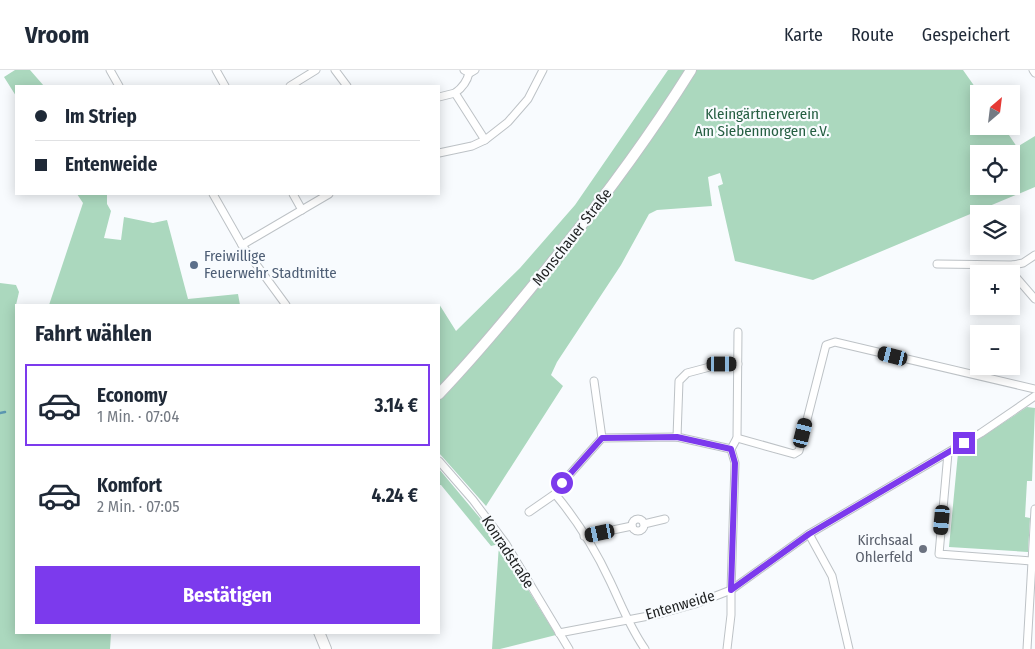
<!DOCTYPE html>
<html lang="de">
<meta charset="utf-8">
<style>
body{margin:0;font-family:"Fira Sans Condensed",sans-serif;background:#f6f6f7;color:#1f2937;height:100vh;display:flex;flex-direction:column;font-size:19px;white-space:nowrap}
*{box-sizing:border-box;margin:0}
p{font-size:16px;color:#747a83}
.icon{flex:none;width:28px;height:28px;fill:none;stroke:currentColor;stroke-width:2;stroke-linecap:round;stroke-linejoin:round}
.map{position:relative;flex:1;overflow:hidden}
.details{position:absolute;left:15px;top:234px;width:425px;height:330px;display:flex;flex-direction:column;background:#fff;border-radius:0px;box-shadow:0 2px 12px #0003}
.details>*{flex:none}
.banner{position:absolute;left:15px;top:15px;width:425px;height:110px;border-radius:0px;box-shadow:0 2px 12px #0003;display:grid;align-content:center;height:110px;padding:0 20px;background:#fff}
.needle{width:32px;rotate:28deg}
.tools{position:absolute;left:970px;top:15px;display:grid;gap:10px}
.tools a{display:grid;place-items:center;width:50px;height:50px;border-radius:0px;background:#fff;box-shadow:0 2px 12px #0003;font-size:25px}
.end{position:absolute;width:22px;height:22px;margin:-11px;border:6px solid #7c3aed;background:#fff;box-shadow:0 0 0 2px #fff}
.from{border-radius:50%}
.car{position:absolute;width:15px;height:30px;margin:-15px -8px;border-radius:6px;box-shadow:0 0 4px 1px #0007;background:linear-gradient(#222 24%,#8ab4d8 0 40%,#222 0 76%,#8ab4d8 0 86%,#222 0)}
.banner b{display:flex;align-items:center;gap:18px;height:48px;font-size:19px}
.banner b+b{border-top:1px solid #e0e1e3}
.banner i{width:12px;height:12px;background:#1f2937}
ul{padding:0;list-style:none}
li{display:flex;align-items:center;gap:15px;height:82px;margin:0 10px 8px;padding:0 10px;border:2px solid transparent;border-radius:0px}
li div{flex:1}
li b{display:block;font-size:19px}
li em{font-style:normal;font-weight:700}
li.current{border-color:#7c3aed}
li>.icon{width:45px;height:45px;stroke-width:1.5}
h2{padding:0 20px;font-size:22px;line-height:60px}
.action{display:flex;gap:10px;margin-top:auto;padding:10px 20px}
.action a{flex:1;height:58px;border-radius:0px;background:#7c3aed;color:#fff;font-size:20px;font-weight:700;line-height:58px;text-align:center}
header{display:flex;align-items:center;gap:30px;box-sizing:border-box;height:70px;padding:0 25px;background:#fff;border-bottom:1px solid #e0e1e3}
header strong{font-size:24px}
nav{display:flex;gap:28px;margin-inline-start:auto;font-size:18px}
.map>svg:first-child{display:block}
</style>
<header>
<strong>Vroom</strong>
<nav><a>Karte</a><a>Route</a><a>Gespeichert</a></nav>
</header>
<div class="map">
<svg width="1035" height="579" viewBox="0 0 1035 579">
<rect width="100%" height="100%" fill="#f8fbfe"/>
<g fill="#abd8be" fill-rule="evenodd">
<path d="M 15,0 L 30,0 L 44,16 L 16,16 L 16,26 L 4,7 Z"/>
<path d="M 668,0 L 963,0 L 980,24 L 979,56 L 1003,56 L 1017,77 L 1035,66 L 1035,117 L 813,210 L 735,191 L 718,116 L 723,114 L 720,103 L 708,107 L 712,136 L 657,140 L 649,144 L 621,195 L 557,292 L 551,305 L 563,316 L 486,436 L 439,383 L 439,235 L 437,235 L 439,234 L 456,261 L 520,198 L 575,135 ZM 979,84 L 1011,84 L 1011,116 L 979,116 Z"/>
<path d="M 77,124 L 107,124 L 107,134 L 111,141 L 104,168 L 121,170 L 124,147 L 153,153 L 167,150 L 188,229 L 238,224 L 240,235 L 49,235 L 83,133 Z"/>
<path d="M 0,213 L 16,215 L 19,222 L 16,235 L 16,562 L 111,563 L 110,579 L 0,579 Z"/>
<path d="M 1027,337 L 1035,338 L 1032,411 L 1027,411 L 1025,447 L 1030,448 L 1028,482 L 949,477 L 958,383 Z"/>
<path d="M 439,399 L 480,448 L 503,479 L 556,565 L 500,579 L 492,579 L 499,474 L 491,476 L 441,415 L 439,415 Z"/>
</g>
<g fill="none" stroke-linecap="round" stroke-linejoin="round">
<path stroke="#5c97b1" stroke-width="2.5" d="M 0,343 L 5,342"/>
<g stroke="#bdc2c6" stroke-width="9">
<g id="minor">
<path d="M 110,0 L 119,16"/>
<path d="M 216,0 L 225,16"/>
<path d="M 335,0 L 347,16"/>
<path d="M 464,0 L 470,3 L 475,0"/>
<path d="M 1033,0 L 1035,3"/>
<path d="M 469,3 C 467,12 462,18 455,23 L 485,70"/>
<path d="M 290,16 L 316,0"/>
<path d="M 439,27 L 455,23"/>
<path d="M 439,83 L 472,76 L 485,70 L 508,52 L 528,29 L 543,0"/>
<path d="M 213,124 L 242,175 L 286,235"/>
<path d="M 293,124 L 302,140"/>
<path d="M 242,175 L 329,124"/>
<path d="M 1035,185 L 1023,193 L 1013,195 L 1015,206 L 1035,229"/>
<path d="M 937,194 L 1013,195"/>
<path d="M 594,311 L 602,368"/>
<path d="M 677,367 L 679,311 L 687,303 L 721,294 L 738,294"/>
<path d="M 737,368 L 794,384 L 799,381 L 826,275 L 835,272 L 1035,319"/>
<path d="M 948,383 L 939,484 L 1031,491"/>
<path d="M 439,391 L 473,430 L 506,474 L 569,579"/>
<path d="M 529,442 L 555,424"/>
<circle cx="638" cy="455" r="6"/>
<path d="M 644,454 L 665,449"/>
<path d="M 809,464 L 832,506 L 849,579"/>
<path d="M 584,466 L 632,456"/>
<path d="M 559,563 L 659,544 L 695,534 L 731,520 L 809,464 L 981,363 L 1035,326"/>
<path d="M 645,579 C 630,558 621,534 610,511 C 596,481 576,449 555,424 L 562,413 L 602,368 L 677,367 L 731,379"/>
<path d="M 727,579 L 731,545 L 731,520 L 735,393 L 731,379 L 737,368 L 738,262"/>
<path d="M 1027,579 L 1035,439"/>
</g>
</g>
<g stroke="#bdc2c6" stroke-width="12">
<g id="secondary">
<path d="M 439,324 C 482,279 521,231 560,182 C 607,124 651,64 691,0"/>
<path d="M 319,562 L 326,579"/>
</g>
</g>
<use href="#minor" stroke="#fff" stroke-width="7"/>
<use href="#secondary" stroke="#fff" stroke-width="10"/>
</g>
<g fill="none" stroke-linecap="round" stroke-linejoin="round">
<path stroke="#7c3aed" stroke-width="6" d="M 562,413 L 602,368 L 677,367 L 731,379 L 735,393 L 731,520 L 809,464 L 964,373"/>
</g>
<circle fill="#5c6f8a" stroke="#f8fbfe" stroke-width="2" cx="194" cy="195" r="5"/>
<circle fill="#6b7280" stroke="#f8fbfe" stroke-width="2" cx="923" cy="479" r="5"/>
<g text-anchor="middle" stroke-width="4.5" stroke-linejoin="round" paint-order="stroke">
<g font-size="15" fill="#255e42" stroke="#f8fbfe">
<text x="762" y="49">Kleingärtnerverein<tspan x="762" dy="17">Am Siebenmorgen e.V.</tspan></text>
</g>
<g font-size="15" fill="#1e2021" stroke="#f8fbfe">
<text transform="translate(572 167) rotate(-52)" y="5">Monschauer Straße</text>
<text transform="translate(508 482) rotate(57)" y="5">Konradstraße</text>
<text transform="translate(680 535) rotate(-16)" y="5">Entenweide</text>
</g>
<g font-size="15" fill="#4e5e75" stroke="#f8fbfe" text-anchor="start">
<text x="204" y="191">Freiwillige<tspan x="204" dy="17">Feuerwehr Stadtmitte</tspan></text>
</g>
<g font-size="15" fill="#5b616d" stroke="#f8fbfe" text-anchor="end">
<text x="913" y="475">Kirchsaal<tspan x="913" dy="17">Ohlerfeld</tspan></text>
</g>
</g>
</svg>
<div class="tools">
<a><svg class="needle" viewBox="-14 -14 28 28"><path d="M0-13l5 13h-10z" fill="#e53935"/><path d="M0 13l5-13h-10z" fill="#747a83"/></svg></a>
<a><svg class="icon" aria-label="locate" viewBox="0 0 24 24"><circle cx="12" cy="12" r="6"/><path d="M12 2v4M12 18v4M2 12h4M18 12h4"/></svg></a>
<a><svg class="icon" aria-label="layers" viewBox="0 0 24 24"><path d="M12 4l9 5-9 5-9-5zM3 14l9 5 9-5"/></svg></a>
<a>+</a>
<a>−</a>
</div>
<i class="end from" style="left:562px;top:413px"></i>
<i class="end" style="left:964px;top:373px"></i>
<i class="car" style="left:893px;top:286px;rotate:284deg"></i>
<i class="car" style="left:722px;top:294px;rotate:90deg"></i>
<i class="car" style="left:803px;top:363px;rotate:14deg"></i>
<i class="car" style="left:942px;top:450px;rotate:185deg"></i>
<i class="car" style="left:600px;top:463px;rotate:258deg"></i>
<div class="banner">
<b><i class="from"></i>Im Striep</b>
<b><i></i>Entenweide</b>
</div>
<section class="details">
<h2>Fahrt wählen</h2>
<ul>
<li class="current"><svg class="icon" aria-label="car" viewBox="0 0 24 24"><path d="M5 17H2v-5l4-1 3-4h7l3 4 3 1v5h-3M9 17h6M6 11h13"/><circle cx="7" cy="17" r="2"/><circle cx="17" cy="17" r="2"/></svg><div><b>Economy</b><p>1 Min. · 07:04</p></div><em>3.14 €</em></li>
<li><svg class="icon" aria-label="car" viewBox="0 0 24 24"><path d="M5 17H2v-5l4-1 3-4h7l3 4 3 1v5h-3M9 17h6M6 11h13"/><circle cx="7" cy="17" r="2"/><circle cx="17" cy="17" r="2"/></svg><div><b>Komfort</b><p>2 Min. · 07:05</p></div><em>4.24 €</em></li>
</ul>
<div class="action"><a>Bestätigen</a></div>
</section>
</div>
